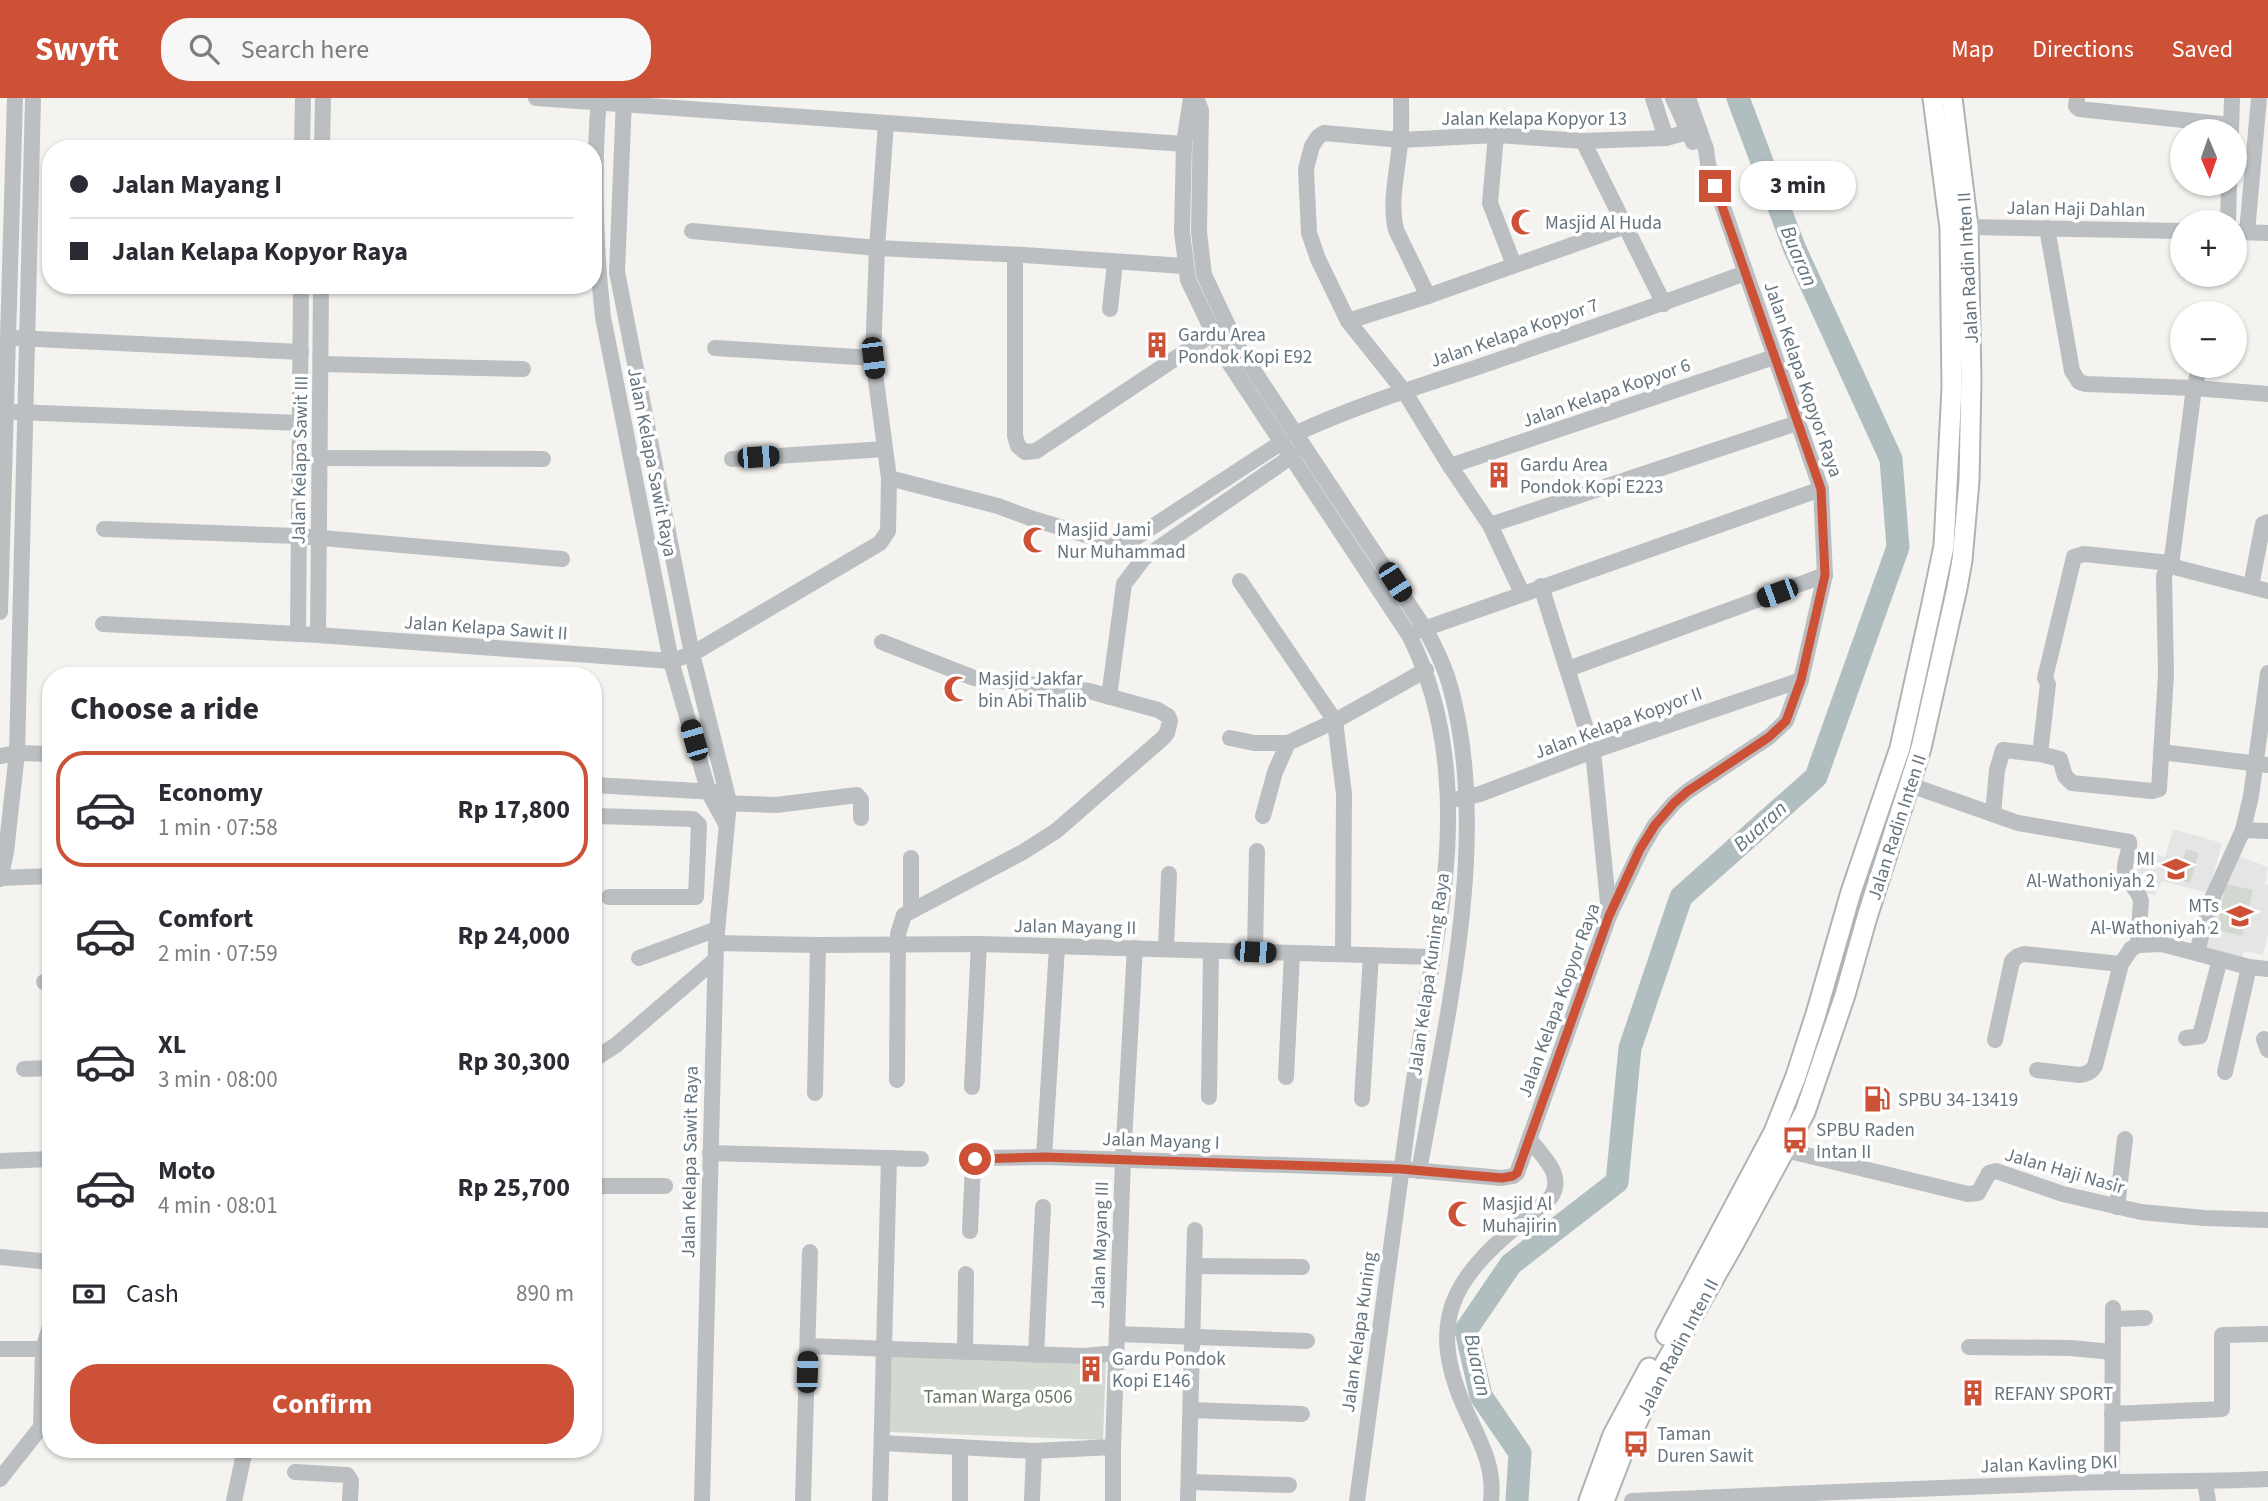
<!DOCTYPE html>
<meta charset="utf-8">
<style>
body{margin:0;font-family:"Source Sans 3",sans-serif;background:#f7f7f7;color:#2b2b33;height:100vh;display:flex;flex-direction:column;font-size:26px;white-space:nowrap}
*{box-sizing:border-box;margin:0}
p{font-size:23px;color:#7c7c81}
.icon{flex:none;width:38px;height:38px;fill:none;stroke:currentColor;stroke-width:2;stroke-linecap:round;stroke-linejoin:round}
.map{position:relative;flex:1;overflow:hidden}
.drawer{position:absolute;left:42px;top:569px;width:560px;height:791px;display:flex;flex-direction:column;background:#fff;border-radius:28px;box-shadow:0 2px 5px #0004}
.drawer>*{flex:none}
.guide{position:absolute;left:42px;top:42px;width:560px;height:154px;border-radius:28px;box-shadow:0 2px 5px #0004;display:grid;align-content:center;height:154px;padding:0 28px;background:#fff}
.needle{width:46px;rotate:178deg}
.controls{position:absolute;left:2170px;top:21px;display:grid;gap:14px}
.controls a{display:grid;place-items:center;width:77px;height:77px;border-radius:50%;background:#fff;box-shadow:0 2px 5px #0004;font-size:35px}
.end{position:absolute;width:32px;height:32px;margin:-16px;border:9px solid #cd5137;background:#fff;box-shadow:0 0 0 4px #fff}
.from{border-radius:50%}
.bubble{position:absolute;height:49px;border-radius:24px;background:#fff;box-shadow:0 2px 5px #0004;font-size:23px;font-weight:700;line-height:49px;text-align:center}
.car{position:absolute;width:21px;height:42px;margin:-21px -10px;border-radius:9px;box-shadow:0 0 5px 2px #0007;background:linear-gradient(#222 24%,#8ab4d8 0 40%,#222 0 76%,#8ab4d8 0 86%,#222 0)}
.guide b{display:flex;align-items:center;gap:24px;height:66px;font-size:26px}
.guide b+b{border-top:2px solid #e1e1e2}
.guide i{width:18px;height:18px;background:#2b2b33}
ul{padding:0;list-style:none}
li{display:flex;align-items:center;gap:21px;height:116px;margin:0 14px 10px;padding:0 14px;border:4px solid transparent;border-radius:28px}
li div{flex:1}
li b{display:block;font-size:26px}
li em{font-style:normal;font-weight:700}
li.active{border-color:#cd5137}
li>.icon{width:63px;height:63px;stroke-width:1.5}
h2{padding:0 28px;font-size:32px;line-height:84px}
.pay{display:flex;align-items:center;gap:18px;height:77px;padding:0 28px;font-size:26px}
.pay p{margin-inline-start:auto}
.action{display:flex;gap:14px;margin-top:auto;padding:14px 28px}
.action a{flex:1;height:80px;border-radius:28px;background:#cd5137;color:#fff;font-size:28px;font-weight:700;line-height:80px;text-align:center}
header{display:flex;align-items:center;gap:42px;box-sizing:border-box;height:98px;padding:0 35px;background:#cd5137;color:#fff}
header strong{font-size:33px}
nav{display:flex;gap:38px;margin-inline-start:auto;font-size:24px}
.search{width:490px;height:63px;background:#f7f7f7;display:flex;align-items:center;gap:18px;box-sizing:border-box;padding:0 24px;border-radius:28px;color:#7c7c81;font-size:26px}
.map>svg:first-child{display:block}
</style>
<header>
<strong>Swyft</strong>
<div class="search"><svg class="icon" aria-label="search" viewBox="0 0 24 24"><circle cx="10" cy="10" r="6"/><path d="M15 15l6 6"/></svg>Search here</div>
<nav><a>Map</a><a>Directions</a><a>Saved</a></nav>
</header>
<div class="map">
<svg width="2268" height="1403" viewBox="0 0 2268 1403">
<rect width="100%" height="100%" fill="#f4f3f0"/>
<g fill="#e4e5e4">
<path d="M 2173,731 L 2222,745 L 2208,795 L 2162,783 L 2155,797 L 2139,794 L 2135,787 L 2140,752 L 2165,759 Z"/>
<path d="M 2236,757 L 2268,769 L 2265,786 L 2268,787 L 2268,836 L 2263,857 L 2244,853 L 2242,860 L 2202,852 L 2217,800 Z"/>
</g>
<g fill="#d3d8d0">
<path d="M 2186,751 L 2199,755 L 2190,785 L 2177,781 Z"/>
<path d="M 2226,786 L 2253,792 L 2242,838 L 2216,832 Z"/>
<path d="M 892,1254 L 1106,1261 L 1103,1342 L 889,1334 Z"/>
</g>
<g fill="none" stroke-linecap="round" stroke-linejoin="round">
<path stroke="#b1bec0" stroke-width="23" d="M 1517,1403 L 1520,1355 L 1481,1298 L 1466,1232 L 1511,1166 L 1617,1084 L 1630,950 L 1681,799 L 1816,679 L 1898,449 L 1891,361 L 1794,149 L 1738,0"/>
<g stroke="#afb3b6" stroke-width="23">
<g id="major">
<path d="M 1666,1237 L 1774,1034 L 1796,978 L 1816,916 L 1851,794 L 1900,650 L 1931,510 L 1944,448 L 1952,289 L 1950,130 L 1933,0"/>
<path d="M 1589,1403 L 1613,1337 L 1649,1270"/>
<path d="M 1604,1403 L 1621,1359 L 1659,1276 L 1733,1147 L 1805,1014 L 1845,897 L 1867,819 L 1921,650 L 1957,490 L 1962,462 L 1969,383 L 1971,281 L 1968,129 L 1952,0"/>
</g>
</g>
<g stroke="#bbbfc2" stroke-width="16">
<path d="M 536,0 L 1184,46"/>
<path d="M 599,0 C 593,73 595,147 603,219 L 671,563 L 709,695 L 726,726"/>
<path d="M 624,0 L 617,174 L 692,556 L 729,704 L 716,845 L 702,1403"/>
<path d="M 1191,0 L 1184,46 L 1182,134 L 1188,182 L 1224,257 L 1409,537 C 1447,612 1453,697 1445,779 C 1442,813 1435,846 1430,879 C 1422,929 1414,980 1407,1031 C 1390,1155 1373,1279 1357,1403"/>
<path d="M 1196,0 L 1201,12 L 1199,134 L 1204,177 L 1238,249 L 1427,534 C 1436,551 1445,569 1450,588 C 1492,738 1446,922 1419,1073"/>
<path d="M 1401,0 C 1401,15 1402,30 1400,44 C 1398,73 1389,103 1396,132 L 1428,198"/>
<path d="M 1653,0 L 1666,40"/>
<path d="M 1673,0 L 1693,44"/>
<path d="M 2077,0 L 2076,8 L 2079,11 L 2231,27"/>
<path d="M 2231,33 L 2232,0"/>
<path d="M 1496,37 L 1490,105 L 1514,167"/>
<path d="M 1583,43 L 1664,206"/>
<path d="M 302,51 L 303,0"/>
<path d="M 322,51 L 323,0"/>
<path d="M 2228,124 L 2229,86"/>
<path d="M 1968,129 L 2182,133"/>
<path d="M 2047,130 L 2072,273 L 2079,284 L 2086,286 L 2194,290 L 2268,296"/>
<path d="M 692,133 L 877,150 L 1024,157 L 1184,168"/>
<path d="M 2235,134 L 2268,135"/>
<path d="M 2247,134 L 2259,0"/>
<path d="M 1015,157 L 1015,338 L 1018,348 L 1025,354 L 1036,353 L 1221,230"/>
<path d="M 1110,211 L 1115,164"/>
<path d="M 1348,223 L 1428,198 L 1626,128"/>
<path d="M 16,240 L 301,254"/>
<path d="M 715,250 L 873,260"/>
<path d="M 321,266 L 523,271"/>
<path d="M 16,314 L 300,325"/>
<path d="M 1297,335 C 1355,308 1417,289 1478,269 C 1567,238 1657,208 1745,175"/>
<path d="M 320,360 L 543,361"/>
<path d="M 732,361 L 885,351"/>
<path d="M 1450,368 L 1774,259"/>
<path d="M 889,380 L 998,408 L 1033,421 L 1123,448 L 1144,460"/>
<path d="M 1490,427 L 1797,325"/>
<path d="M 104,431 L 299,438 L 562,461"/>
<path d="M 1123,448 L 1282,344"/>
<path d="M 1240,483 L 1335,623 L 1344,696 L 1343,856"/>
<path d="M 1541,488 L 1593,653 L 1609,815"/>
<path d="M 2251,488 L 2263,426 L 2268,424"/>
<path d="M 1522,495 L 1490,427 L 1450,368 L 1404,293 L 1348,223 L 1318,161 L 1309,135 L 1306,71 L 1312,48 L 1318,39 L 1324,35 L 1401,42 L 1496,37 L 1583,43 L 1666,40 L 1699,31"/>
<path d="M 0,514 L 15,0"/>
<path d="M 103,526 L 318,537 L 671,563 L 692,556 L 880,445 L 888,433 L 889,380 L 873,260 L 877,150 L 886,25"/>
<path d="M 1418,533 L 1821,391"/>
<path d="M 298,536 L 301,187"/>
<path d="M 318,537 L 321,187"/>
<path d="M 882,544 L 974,580 L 1089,593 L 1158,612 L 1168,618 L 1170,623 L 1167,635 L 1163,640 L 1056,733 L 1023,754 L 904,817 L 898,836 L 897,982"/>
<path d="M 1568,571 L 1825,477"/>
<path d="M 1109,599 L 1124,486 L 1144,460 L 1292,358"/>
<path d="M 1230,640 L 1254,645 L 1288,645 L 1335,623 L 1426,572"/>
<path d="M 2161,654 L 2268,667"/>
<path d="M 2040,656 L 2048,586 L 2045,580 L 2074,459 L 2084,456 L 2170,465 L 2178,470 L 2268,493"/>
<path d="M 0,658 L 17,655 L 51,656"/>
<path d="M 593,687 L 716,694"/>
<path d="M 1910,687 L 2018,725 L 2129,744 C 2131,754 2124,762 2125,772 C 2127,785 2139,792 2141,803 L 2138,847"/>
<path d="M 1458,701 L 1480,696 L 1593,653 L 1801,582"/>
<path d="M 720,705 L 776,707 L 857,697 L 861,702 L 861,720"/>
<path d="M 593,715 L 597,718 L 693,721 L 699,727 L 696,799 L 609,799"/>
<path d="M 1993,716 L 1997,672 L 2003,652 L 2040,656 L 2060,661 L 2065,678 L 2072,685 L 2152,693 L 2159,691 L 2166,576 L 2164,478 L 2172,460 L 2194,290 L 2200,268"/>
<path d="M 1263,718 L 1275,674 L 1288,645"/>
<path d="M 2243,732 L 2268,733"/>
<path d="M 911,760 L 911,812"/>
<path d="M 0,780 L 51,778"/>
<path d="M 0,781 L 6,754 L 17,655 L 33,0"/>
<path d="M 716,845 L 818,847 L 979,846 L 1433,859"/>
<path d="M 1166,850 L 1169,776"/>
<path d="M 1255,854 L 1257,753"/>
<path d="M 2197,854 L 2210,805 L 2243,732 L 2251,698 L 2268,575"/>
<path d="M 639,860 L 717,831"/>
<path d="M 44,884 L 51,884"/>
<path d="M 2186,940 L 2200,938 L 2220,861"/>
<path d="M 2264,941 L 2268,952"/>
<path d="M 1995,942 L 2012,863 L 2018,858 L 2024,856 L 2121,866"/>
<path d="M 593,962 L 616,947 L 715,862"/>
<path d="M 24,971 L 51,970"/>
<path d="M 2037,972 L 2079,977 C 2087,976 2091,974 2095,968 L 2121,866 L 2131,851 L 2138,847 L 2162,846 L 2249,869 L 2268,871"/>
<path d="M 2225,974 L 2249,869"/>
<path d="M 1286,979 L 1292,856"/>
<path d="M 972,989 L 979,846"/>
<path d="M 815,995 L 818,847"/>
<path d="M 1209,999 L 1211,854"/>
<path d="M 1362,1001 L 1371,857"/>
<path d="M 1785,1052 L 1968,1096 L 1978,1095 L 1989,1075 L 1996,1073 L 2063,1096 L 2141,1114 L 2204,1120 L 2268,1122"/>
<path d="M 710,1055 L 921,1061"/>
<path d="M 1044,1059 L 1057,849"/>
<path d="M 0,1063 L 51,1061"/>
<path d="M 593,1088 L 665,1088"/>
<path d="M 2117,1109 L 2125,1041"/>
<path d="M 970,1133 L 973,1067 L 977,1060 L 1044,1059 L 1401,1071 L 1502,1080 L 1513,1078 L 1517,1075 L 1609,818 L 1641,751 L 1655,727 L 1674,705 L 1688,693 L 1769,639 L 1786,623 L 1801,582 L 1825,477 L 1821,391 L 1708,66 L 1706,51 L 1688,0"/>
<path d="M 0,1159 L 51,1164"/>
<path d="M 1194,1168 L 1302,1169"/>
<path d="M 2113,1221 L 2145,1220"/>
<path d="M 1117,1236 L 1307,1243"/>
<path d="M 808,1248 L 1084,1258 L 1117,1255"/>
<path d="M 1969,1249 L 2071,1250 L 2112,1254"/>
<path d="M 0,1251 L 43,1251"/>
<path d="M 965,1254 L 966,1176"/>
<path d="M 1036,1257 L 1043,1109"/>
<path d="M 1191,1312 L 1302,1316"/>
<path d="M 2112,1316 L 2222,1311 L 2222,1237 L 2268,1236"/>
<path d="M 41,1329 L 43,1251 L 51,1225"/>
<path d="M 882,1345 L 1034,1353 L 1113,1349"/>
<path d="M 295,1374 L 347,1377 L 351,1383 L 350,1403"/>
<path d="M 0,1381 L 41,1329 L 49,1326"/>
<path d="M 1189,1384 L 1289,1387"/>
<path d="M 2112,1384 L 2113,1210"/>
<path d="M 2205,1384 L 2208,1403"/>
<path d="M 234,1403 L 245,1351"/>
<path d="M 803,1403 L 810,1154"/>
<path d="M 880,1403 L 889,1060"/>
<path d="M 960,1403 L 960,1349"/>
<path d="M 1032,1403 L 1034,1353"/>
<path d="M 1113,1403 L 1113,1349 L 1123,1061 L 1135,850"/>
<path d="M 1188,1403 L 1195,1132"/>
<path d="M 1491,1403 C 1495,1370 1481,1345 1468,1317 C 1415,1205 1470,1167 1551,1099 C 1565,1077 1543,1059 1530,1042"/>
<path d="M 1632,1403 C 1779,1396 1925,1390 2072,1385 C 2138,1383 2203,1384 2268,1381"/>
</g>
<use href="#major" stroke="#fff" stroke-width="19"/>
</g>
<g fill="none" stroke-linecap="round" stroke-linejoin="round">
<path stroke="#cd5137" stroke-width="9" d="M 975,1061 L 1044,1059 L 1401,1071 L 1502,1080 L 1513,1078 L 1517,1075 L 1609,818 L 1640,751 L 1655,727 L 1674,705 L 1688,693 L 1769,639 L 1786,623 L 1801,582 L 1825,477 L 1821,391 L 1715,88"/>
</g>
<defs>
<g id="mosque-bare" transform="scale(2.1)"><path d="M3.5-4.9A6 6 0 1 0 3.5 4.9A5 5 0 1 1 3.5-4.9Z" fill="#cd5137" stroke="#fff" stroke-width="2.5" paint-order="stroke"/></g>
<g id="building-bare" transform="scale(2.1)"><path d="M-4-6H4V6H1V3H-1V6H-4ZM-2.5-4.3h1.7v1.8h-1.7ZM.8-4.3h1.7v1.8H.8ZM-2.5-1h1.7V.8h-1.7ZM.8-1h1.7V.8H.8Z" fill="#cd5137" stroke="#fff" stroke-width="2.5" paint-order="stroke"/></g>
<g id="school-bare" transform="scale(2.1)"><path d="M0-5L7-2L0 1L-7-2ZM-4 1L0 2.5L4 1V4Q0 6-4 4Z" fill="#cd5137" stroke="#fff" stroke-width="2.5" paint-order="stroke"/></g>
<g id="fuel-bare" transform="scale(2.1)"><path d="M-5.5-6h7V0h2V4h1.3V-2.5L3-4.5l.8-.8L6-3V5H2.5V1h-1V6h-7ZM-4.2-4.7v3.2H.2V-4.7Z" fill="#cd5137" stroke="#fff" stroke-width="2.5" paint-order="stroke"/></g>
<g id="bus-bare" transform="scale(2.1)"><path d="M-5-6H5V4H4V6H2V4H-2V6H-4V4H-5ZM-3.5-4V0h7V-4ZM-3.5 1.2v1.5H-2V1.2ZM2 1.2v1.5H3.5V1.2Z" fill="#cd5137" stroke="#fff" stroke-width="2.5" paint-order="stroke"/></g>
</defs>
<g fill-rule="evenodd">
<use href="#mosque-bare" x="1524" y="124"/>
<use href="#building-bare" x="1157" y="247"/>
<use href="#building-bare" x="1499" y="377"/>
<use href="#mosque-bare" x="1036" y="442"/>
<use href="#mosque-bare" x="957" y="591"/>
<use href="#school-bare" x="2176" y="771"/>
<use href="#school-bare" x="2240" y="818"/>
<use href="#fuel-bare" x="1877" y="1001"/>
<use href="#bus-bare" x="1795" y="1042"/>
<use href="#mosque-bare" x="1461" y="1116"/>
<use href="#building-bare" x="1091" y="1271"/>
<use href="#building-bare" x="1973" y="1295"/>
<use href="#bus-bare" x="1636" y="1346"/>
</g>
<g text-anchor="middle" stroke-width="7" stroke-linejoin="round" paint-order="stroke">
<g font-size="19" fill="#66747e" stroke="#fff">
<text x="1534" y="27">Jalan Kelapa Kopyor 13</text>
<text transform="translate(2076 110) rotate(1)" y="7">Jalan Haji Dahlan</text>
<text transform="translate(1967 170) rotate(-93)" y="7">Jalan Radin Inten II</text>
<text transform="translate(1514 234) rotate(-19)" y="7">Jalan Kelapa Kopyor 7</text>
<text transform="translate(1804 281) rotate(71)" y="7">Jalan Kelapa Kopyor Raya</text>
<text transform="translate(1606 294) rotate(-19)" y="7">Jalan Kelapa Kopyor 6</text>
<text transform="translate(299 362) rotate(-89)" y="7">Jalan Kelapa Sawit III</text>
<text transform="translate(653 364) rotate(79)" y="7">Jalan Kelapa Sawit Raya</text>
<text transform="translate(486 529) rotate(4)" y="7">Jalan Kelapa Sawit II</text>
<text transform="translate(1618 624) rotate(-20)" y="7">Jalan Kelapa Kopyor II</text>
<text transform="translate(1896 729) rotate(-72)" y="7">Jalan Radin Inten II</text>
<text transform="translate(1075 828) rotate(1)" y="7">Jalan Mayang II</text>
<text transform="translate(1428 876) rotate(-82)" y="7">Jalan Kelapa Kuning Raya</text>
<text transform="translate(1558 902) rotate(-70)" y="7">Jalan Kelapa Kopyor Raya</text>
<text transform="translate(1161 1042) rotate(2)" y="7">Jalan Mayang I</text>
<text transform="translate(689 1064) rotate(-89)" y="7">Jalan Kelapa Sawit Raya</text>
<text transform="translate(2065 1072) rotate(16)" y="7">Jalan Haji Nasir</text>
<text transform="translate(1099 1147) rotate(-88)" y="7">Jalan Mayang III</text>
<text transform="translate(1358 1234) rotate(-82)" y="7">Jalan Kelapa Kuning</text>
<text transform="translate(1677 1249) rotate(-62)" y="7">Jalan Radin Inten II</text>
<text transform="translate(2049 1365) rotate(-2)" y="7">Jalan Kavling DKI</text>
</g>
<g font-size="19" fill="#66747e" stroke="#fff" text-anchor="start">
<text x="1545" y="131">Masjid Al Huda</text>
<text x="1178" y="243">Gardu Area<tspan x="1178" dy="22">Pondok Kopi E92</tspan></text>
<text x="1520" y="373">Gardu Area<tspan x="1520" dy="22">Pondok Kopi E223</tspan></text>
<text x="1057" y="438">Masjid Jami<tspan x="1057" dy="22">Nur Muhammad</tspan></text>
<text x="978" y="587">Masjid Jakfar<tspan x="978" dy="22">bin Abi Thalib</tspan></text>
<text x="2155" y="767" text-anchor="end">MI<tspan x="2155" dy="22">Al-Wathoniyah 2</tspan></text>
<text x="2219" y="814" text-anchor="end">MTs<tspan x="2219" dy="22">Al-Wathoniyah 2</tspan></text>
<text x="1898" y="1008">SPBU 34-13419</text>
<text x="1816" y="1038">SPBU Raden<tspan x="1816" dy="22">Intan II</tspan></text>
<text x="1482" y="1112">Masjid Al<tspan x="1482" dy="22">Muhajirin</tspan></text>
<text x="1112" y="1267">Gardu Pondok<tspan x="1112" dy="22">Kopi E146</tspan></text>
<text x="1994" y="1302">REFANY SPORT</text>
<text x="1657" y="1342">Taman<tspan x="1657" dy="22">Duren Sawit</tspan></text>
</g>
<g font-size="19" fill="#697664" stroke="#fff">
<text x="998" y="1305">Taman Warga 0506</text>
</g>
<g font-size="21" font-style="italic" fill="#62767b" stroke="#fff">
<text transform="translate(1799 158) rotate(67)" y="7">Buaran</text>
<text transform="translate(1760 728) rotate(-42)" y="7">Buaran</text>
<text transform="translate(1478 1267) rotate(78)" y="7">Buaran</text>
</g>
</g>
</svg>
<div class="controls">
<a><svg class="needle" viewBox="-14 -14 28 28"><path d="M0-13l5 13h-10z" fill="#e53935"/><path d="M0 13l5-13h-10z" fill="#7c7c81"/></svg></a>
<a>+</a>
<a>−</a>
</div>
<i class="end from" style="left:975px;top:1061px"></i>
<i class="end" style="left:1715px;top:88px"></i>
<div class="bubble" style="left:1740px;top:63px;width:116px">3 min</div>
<i class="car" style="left:873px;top:260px;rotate:173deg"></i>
<i class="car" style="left:758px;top:359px;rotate:86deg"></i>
<i class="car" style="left:1395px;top:484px;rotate:147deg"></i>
<i class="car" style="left:1777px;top:495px;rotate:250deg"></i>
<i class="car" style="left:694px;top:642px;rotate:344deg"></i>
<i class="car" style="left:1255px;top:854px;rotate:93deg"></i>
<i class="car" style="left:807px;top:1274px;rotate:2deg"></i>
<div class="guide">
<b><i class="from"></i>Jalan Mayang I</b>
<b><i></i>Jalan Kelapa Kopyor Raya</b>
</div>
<section class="drawer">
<h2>Choose a ride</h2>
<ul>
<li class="active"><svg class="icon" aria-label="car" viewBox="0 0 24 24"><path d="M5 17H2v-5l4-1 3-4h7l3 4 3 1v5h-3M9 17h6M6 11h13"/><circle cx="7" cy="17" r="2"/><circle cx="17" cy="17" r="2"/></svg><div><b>Economy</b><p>1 min · 07:58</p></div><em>Rp 17,800</em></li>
<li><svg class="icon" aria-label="car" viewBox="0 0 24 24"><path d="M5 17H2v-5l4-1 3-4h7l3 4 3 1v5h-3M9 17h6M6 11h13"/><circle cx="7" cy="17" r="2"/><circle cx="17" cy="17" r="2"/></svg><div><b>Comfort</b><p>2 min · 07:59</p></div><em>Rp 24,000</em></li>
<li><svg class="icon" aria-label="car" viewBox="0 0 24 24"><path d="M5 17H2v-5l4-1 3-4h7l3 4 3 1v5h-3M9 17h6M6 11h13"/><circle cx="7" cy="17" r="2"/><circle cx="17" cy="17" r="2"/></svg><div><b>XL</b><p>3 min · 08:00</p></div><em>Rp 30,300</em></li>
<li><svg class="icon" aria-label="car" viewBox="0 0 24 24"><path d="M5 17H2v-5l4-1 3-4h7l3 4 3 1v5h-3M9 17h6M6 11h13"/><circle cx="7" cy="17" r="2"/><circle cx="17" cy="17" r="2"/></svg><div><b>Moto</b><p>4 min · 08:01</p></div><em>Rp 25,700</em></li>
</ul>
<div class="pay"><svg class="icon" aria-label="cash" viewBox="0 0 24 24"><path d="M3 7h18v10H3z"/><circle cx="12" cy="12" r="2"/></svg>Cash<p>890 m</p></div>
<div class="action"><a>Confirm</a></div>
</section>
</div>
